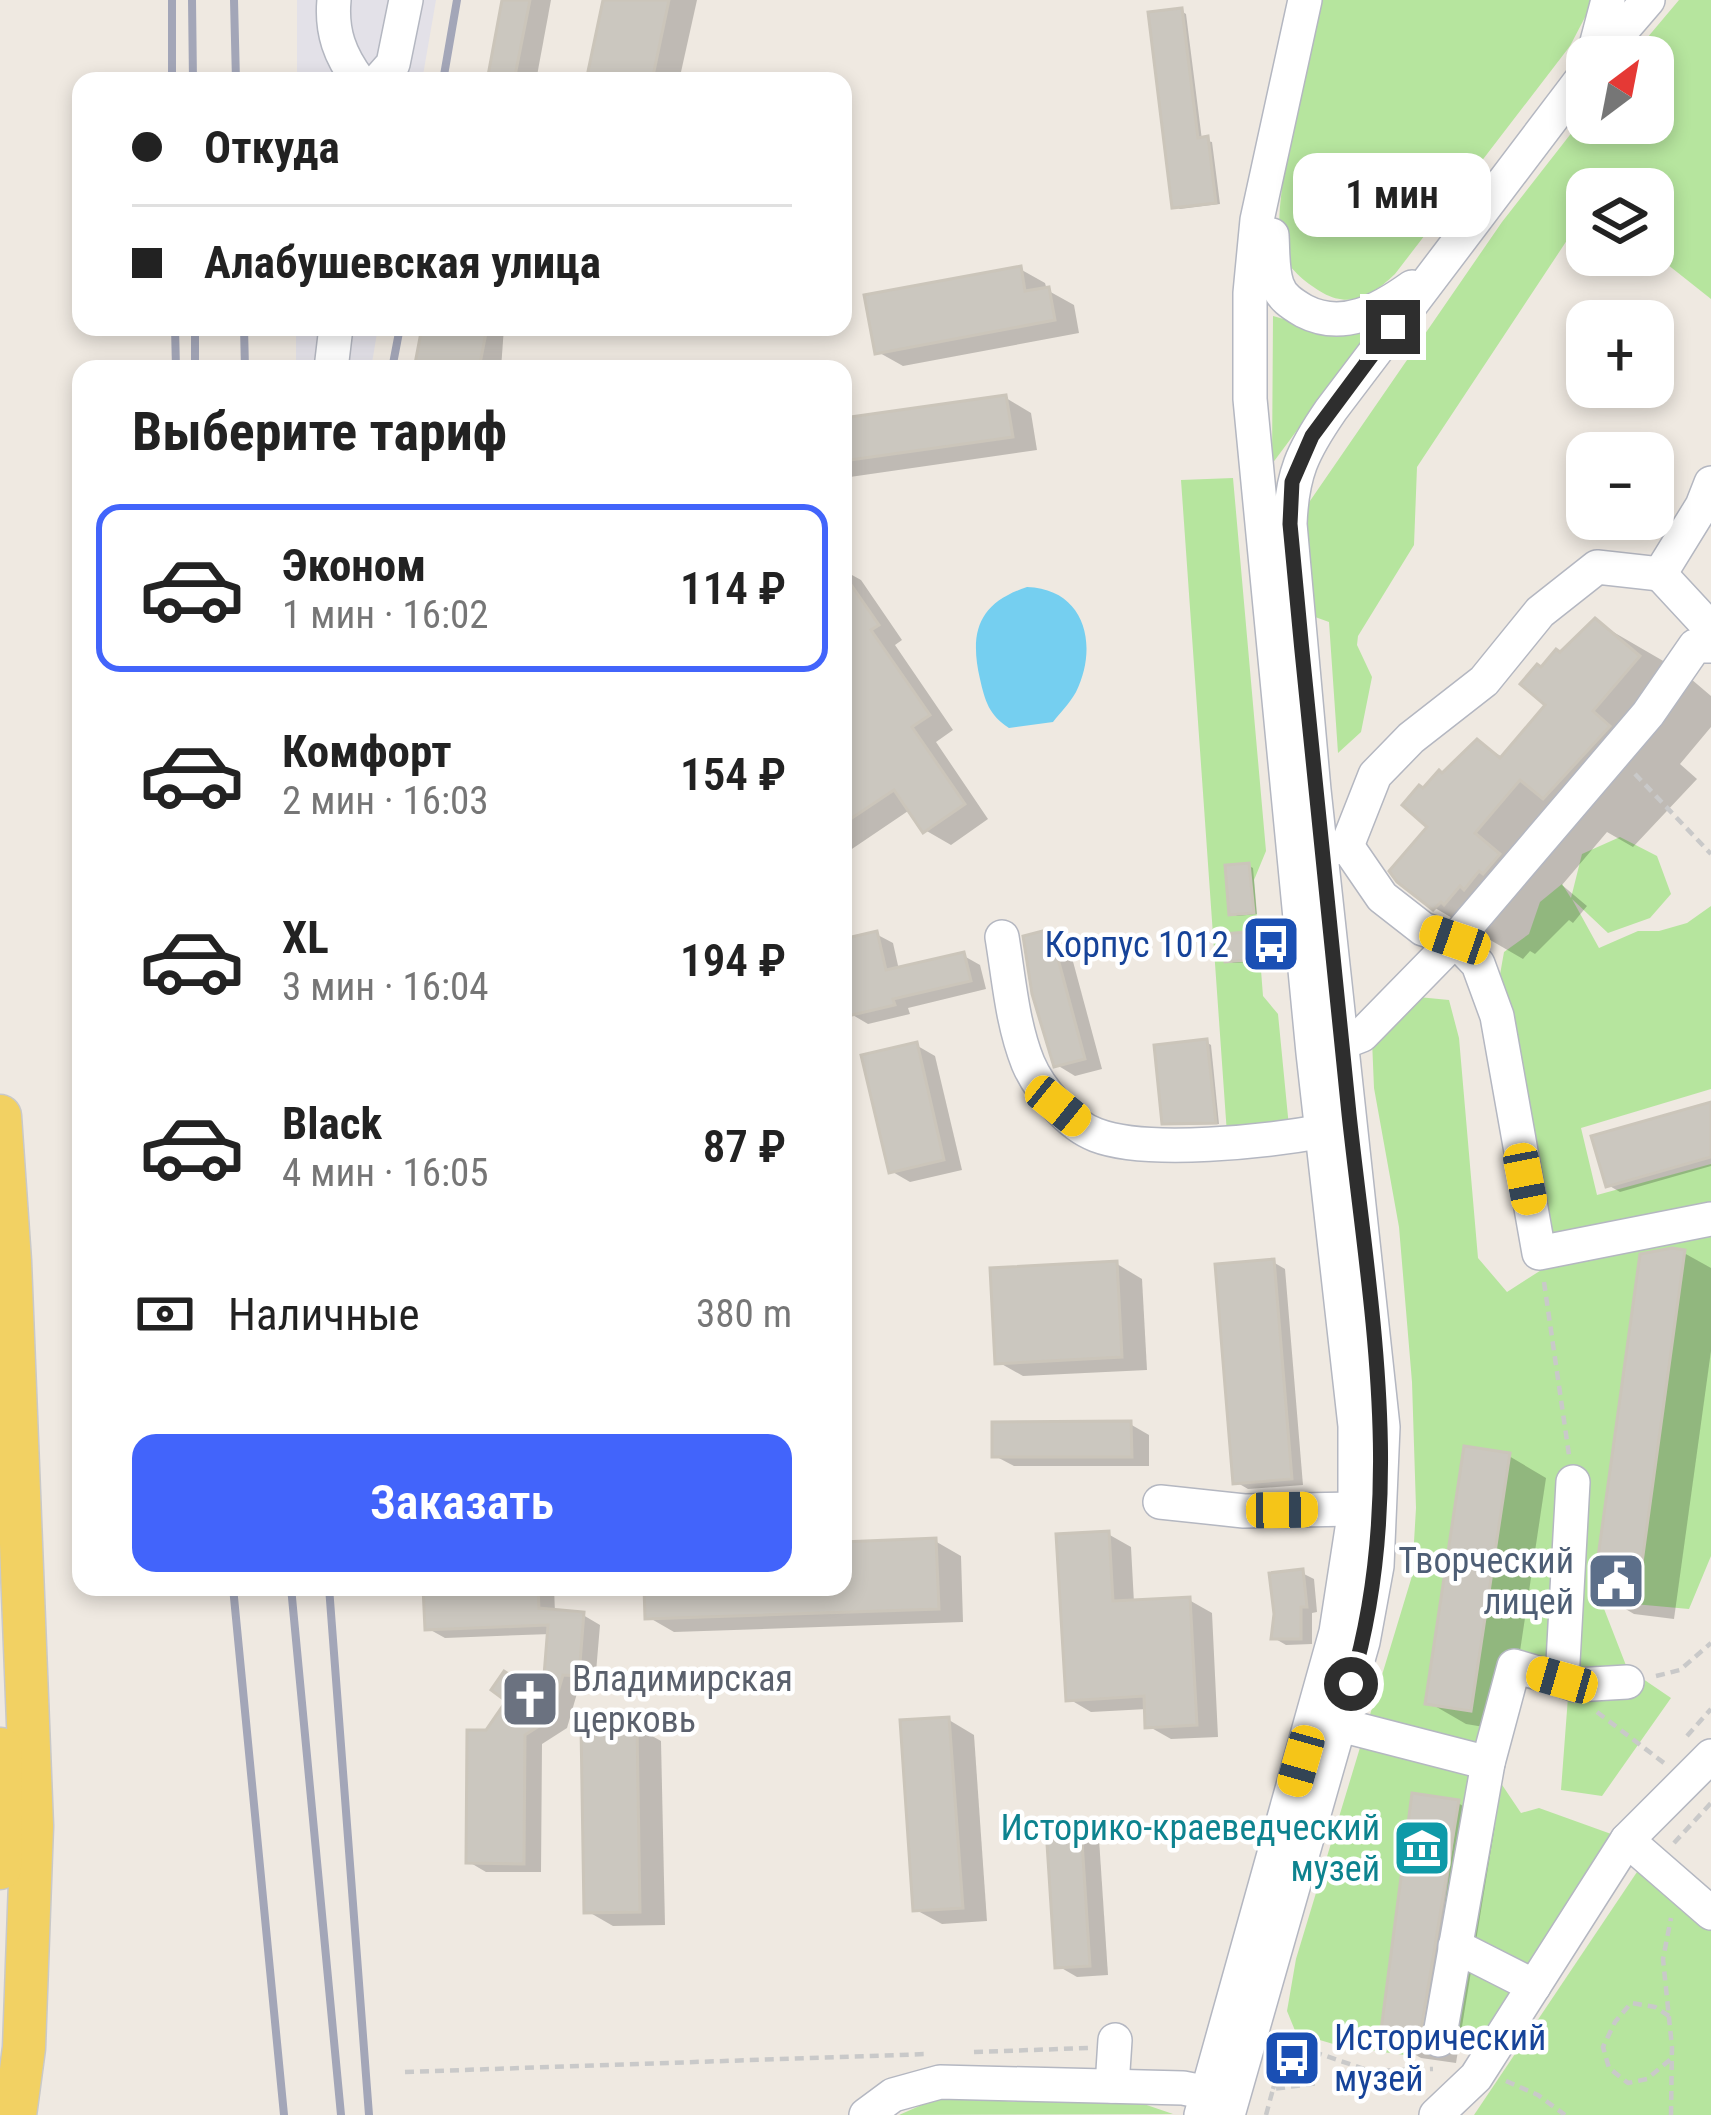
<!DOCTYPE html>
<html lang="ru">
<meta charset="utf-8">
<style>
body{margin:0;font-family:"Roboto Condensed",sans-serif;background:#f6f6f6;color:#222;height:100vh;display:flex;flex-direction:column;font-size:45px;white-space:nowrap}
*{box-sizing:border-box;margin:0}
p{font-size:39px;color:#767676}
.icon{flex:none;width:66px;height:66px;fill:none;stroke:currentColor;stroke-width:2;stroke-linecap:round;stroke-linejoin:round}
.map{position:relative;flex:1;overflow:hidden}
.details{position:absolute;left:72px;top:360px;width:780px;height:1236px;display:flex;flex-direction:column;background:#fff;border-radius:24px;box-shadow:0 6px 18px #0003}
.details>*{flex:none}
.banner{position:absolute;left:72px;top:72px;width:780px;height:264px;border-radius:24px;box-shadow:0 6px 18px #0003;display:grid;align-content:center;height:264px;padding:0 60px;background:#fff}
.needle{width:78px;rotate:32deg}
.tools{position:absolute;left:1566px;top:36px;display:grid;gap:24px}
.tools a{display:grid;place-items:center;width:108px;height:108px;border-radius:24px;background:#fff;box-shadow:0 6px 18px #0003;font-size:60px}
.end{position:absolute;width:54px;height:54px;margin:-27px;border:15px solid #2e2e2e;background:#fff;box-shadow:0 0 0 6px #fff}
.from{border-radius:50%}
.bubble{position:absolute;height:84px;border-radius:24px;background:#fff;box-shadow:0 6px 18px #0003;font-size:39px;font-weight:600;line-height:84px;text-align:center}
.car{position:absolute;width:36px;height:72px;margin:-36px -18px;border-radius:15px;box-shadow:0 0 9px 3px #0007;background:linear-gradient(#f5c518 24%,#345 0 40%,#f5c518 0 76%,#345 0 86%,#f5c518 0)}
.banner b{display:flex;align-items:center;gap:42px;height:114px;font-size:45px}
.banner b+b{border-top:3px solid #e0e0e0}
.banner i{width:30px;height:30px;background:#222}
ul{padding:0;list-style:none}
li{display:flex;align-items:center;gap:36px;height:168px;margin:0 24px 18px;padding:0 36px;border:6px solid transparent;border-radius:24px}
li div{flex:1}
li b{display:block;font-size:45px}
li em{font-style:normal;font-weight:600}
li.selected{border-color:#4264fb}
li>.icon{width:108px;height:108px;stroke-width:1.5}
h2{padding:0 60px;font-size:54px;line-height:144px}
.pay{display:flex;align-items:center;gap:30px;height:132px;padding:0 60px;font-size:45px}
.pay p{margin-inline-start:auto}
.primary-button{display:flex;gap:24px;margin-top:auto;padding:24px 60px}
.primary-button a{flex:1;height:138px;border-radius:24px;background:#4264fb;color:#fff;font-size:48px;font-weight:600;line-height:138px;text-align:center}
.map>svg:first-child{display:block}
</style>
<div class="map">
<svg width="1711" height="2115" viewBox="0 0 1711 2115">
<rect width="100%" height="100%" fill="#efe9e1"/>
<g fill="#e3e1e8">
<path d="M 297,0 L 436,0 L 422,81 L 297,81 Z"/>
<path d="M 296,327 L 378,327 L 371,369 L 296,369 Z"/>
</g>
<g fill="#b6e59e" fill-rule="evenodd">
<path d="M 1322,0 L 1594,0 L 1570,46 L 1395,274 C 1374,294 1352,309 1323,293 C 1306,283 1285,267 1281,247 C 1271,193 1310,59 1322,0 Z"/>
<path d="M 1679,0 L 1711,0 L 1711,299 L 1653,253 L 1653,189 L 1587,189 L 1587,210 L 1417,467 L 1414,545 L 1358,636 L 1357,645 L 1372,677 L 1361,732 L 1338,753 L 1329,622 L 1304,613 L 1301,514 L 1502,222 L 1587,113 L 1587,123 L 1653,123 L 1653,57 L 1631,57 Z"/>
<path d="M 1273,316 L 1330,332 L 1370,332 L 1272,464 Z"/>
<path d="M 1233,478 L 1266,851 L 1254,880 L 1263,996 L 1278,1014 L 1289,1127 L 1227,1134 L 1181,480 Z"/>
<path d="M 1620,837 L 1657,856 L 1671,894 L 1650,918 L 1608,933 L 1572,899 L 1599,948 L 1638,931 L 1659,931 L 1687,923 L 1711,906 L 1711,1089 L 1581,1128 L 1597,1195 L 1711,1164 L 1711,1556 L 1689,1609 L 1601,1601 L 1627,1668 L 1671,1698 L 1602,1796 L 1561,1790 L 1568,1697 L 1515,1667 L 1488,1764 L 1521,1813 L 1539,1808 L 1614,1835 L 1487,2030 L 1439,2040 L 1412,2056 L 1340,2046 L 1296,2033 L 1287,2011 L 1296,1959 L 1412,1576 L 1416,1508 L 1412,1382 L 1399,1227 L 1374,1088 L 1372,1040 L 1418,997 L 1449,1000 L 1459,1038 L 1478,1258 L 1507,1292 L 1560,1258 L 1598,1259 L 1529,1249 L 1498,986 L 1504,952 L 1529,934 L 1540,902 L 1562,884 L 1571,898 L 1582,854 ZM 1465,1446 L 1471,1710 L 1470,1711 L 1425,1703 ZM 1459,1801 L 1426,2043 L 1381,2038 Z"/>
<path d="M 1641,1866 L 1711,1921 L 1711,2115 L 1474,2115 Z"/>
<path d="M 970,2097 L 1014,2102 L 1135,2101 L 1173,2114 L 899,2115 L 933,2100 Z"/>
</g>
<path fill="#75cff0" d="M 1027,587 C 1085,589 1099,645 1076,692 C 1070,703 1060,713 1053,722 L 1009,728 C 989,715 985,701 980,679 C 969,631 979,603 1027,587 Z"/>
<g fill="#0003">
<path d="M 505,0 L 551,0 L 536,81 L 490,81 Z"/>
<path d="M 606,0 L 697,0 L 679,81 L 589,81 Z"/>
<path d="M 1181,11 L 1186,14 L 1202,140 L 1212,142 L 1220,204 L 1180,209 L 1175,206 Z"/>
<path d="M 1020,269 L 1045,283 L 1047,290 L 1074,305 L 1079,333 L 903,366 L 878,352 Z"/>
<path d="M 426,327 L 504,327 L 501,369 L 418,369 Z"/>
<path d="M 1006,398 L 1031,413 L 1037,450 L 843,478 L 843,421 Z"/>
<path d="M 843,570 L 861,580 L 902,640 L 895,645 L 953,730 L 936,742 L 988,819 L 951,845 L 925,830 L 911,809 L 843,855 Z"/>
<path d="M 1596,622 L 1684,673 L 1711,696 L 1711,727 L 1680,764 L 1697,779 L 1633,847 L 1607,832 L 1562,885 L 1587,906 L 1573,923 L 1569,920 L 1535,954 L 1530,951 L 1523,959 L 1435,908 L 1431,826 L 1424,791 L 1478,743 L 1504,758 L 1549,705 L 1542,670 Z"/>
<path d="M 1249,866 L 1253,868 L 1257,914 L 1237,916 L 1232,913 Z"/>
<path d="M 1050,932 L 1068,943 L 1102,1069 L 1075,1076 L 1057,1065 Z"/>
<path d="M 876,934 L 893,943 L 899,970 L 964,956 L 980,965 L 986,989 L 908,1008 L 910,1014 L 868,1024 L 851,1014 L 843,982 L 843,942 Z"/>
<path d="M 1244,935 L 1249,938 L 1252,962 L 1233,963 L 1228,960 Z"/>
<path d="M 1206,1042 L 1211,1045 L 1219,1124 L 1170,1125 L 1165,1122 Z"/>
<path d="M 916,1045 L 935,1056 L 962,1170 L 910,1182 L 891,1171 Z"/>
<path d="M 1711,1105 L 1711,1166 L 1620,1192 L 1608,1185 Z"/>
<path d="M 1684,1253 L 1711,1268 L 1711,1351 L 1674,1619 L 1634,1614 L 1597,1592 Z"/>
<path d="M 1273,1262 L 1285,1269 L 1303,1485 L 1248,1489 L 1236,1482 Z"/>
<path d="M 1117,1264 L 1142,1279 L 1147,1370 L 1023,1376 L 998,1362 Z"/>
<path d="M 1130,1424 L 1149,1435 L 1149,1466 L 1014,1466 L 995,1456 Z"/>
<path d="M 1509,1456 L 1546,1478 L 1508,1731 L 1466,1724 L 1428,1702 Z"/>
<path d="M 1108,1534 L 1131,1547 L 1134,1603 L 1189,1600 L 1212,1613 L 1218,1737 L 1171,1739 L 1148,1726 L 1147,1709 L 1091,1712 L 1069,1699 Z"/>
<path d="M 935,1541 L 961,1556 L 963,1622 L 674,1632 L 648,1617 L 647,1587 L 843,1587 L 843,1545 Z"/>
<path d="M 1302,1573 L 1314,1579 L 1317,1612 L 1312,1613 L 1312,1644 L 1286,1645 L 1274,1638 Z"/>
<path d="M 426,1587 L 554,1587 L 555,1613 L 583,1615 L 600,1625 L 595,1684 L 580,1683 L 567,1728 L 542,1744 L 541,1872 L 486,1872 L 469,1862 L 488,1733 L 522,1685 L 546,1691 L 551,1634 L 445,1638 L 427,1628 Z"/>
<path d="M 949,1720 L 974,1735 L 987,1921 L 942,1924 L 916,1910 Z"/>
<path d="M 636,1727 L 661,1741 L 665,1925 L 613,1926 L 587,1911 Z"/>
<path d="M 1458,1803 L 1495,1825 L 1456,2063 L 1421,2058 L 1383,2036 Z"/>
<path d="M 1081,1828 L 1099,1839 L 1108,1975 L 1077,1977 L 1058,1966 Z"/>
</g>
<g fill="#cbc7bf" stroke="#cbc5ba" stroke-width="3">
<path d="M 502,0 L 530,0 L 514,81 L 487,81 Z"/>
<path d="M 603,0 L 669,0 L 652,81 L 586,81 Z"/>
<path d="M 1182,8 L 1198,138 L 1208,136 L 1216,203 L 1172,208 L 1148,12 Z"/>
<path d="M 1021,266 L 1025,291 L 1049,287 L 1055,320 L 875,354 L 864,295 Z"/>
<path d="M 422,327 L 455,327 L 486,333 L 479,369 L 414,369 Z"/>
<path d="M 1006,395 L 1013,437 L 843,461 L 843,418 Z"/>
<path d="M 843,573 L 879,625 L 871,630 L 930,715 L 912,727 L 965,804 L 923,833 L 894,790 L 843,824 Z"/>
<path d="M 1595,618 L 1640,656 L 1593,711 L 1610,726 L 1543,799 L 1520,780 L 1475,833 L 1500,854 L 1483,874 L 1479,871 L 1464,890 L 1460,886 L 1444,905 L 1441,902 L 1433,910 L 1397,882 L 1389,871 L 1427,827 L 1402,805 L 1419,785 L 1423,788 L 1439,770 L 1442,773 L 1477,739 L 1500,758 L 1545,705 L 1520,684 L 1537,664 L 1541,667 L 1556,649 L 1560,652 Z"/>
<path d="M 1249,863 L 1254,913 L 1229,915 L 1225,865 Z"/>
<path d="M 1050,929 L 1085,1059 L 1054,1067 L 1032,994 L 1023,936 Z"/>
<path d="M 877,931 L 886,970 L 964,952 L 971,981 L 893,999 L 895,1005 L 848,1016 L 843,994 L 843,939 Z"/>
<path d="M 1245,932 L 1248,960 L 1225,962 L 1222,934 Z"/>
<path d="M 1207,1039 L 1216,1123 L 1162,1124 L 1154,1045 Z"/>
<path d="M 917,1042 L 944,1160 L 889,1173 L 861,1055 Z"/>
<path d="M 1711,1102 L 1711,1157 L 1606,1187 L 1591,1136 Z"/>
<path d="M 1672,1248 L 1685,1250 L 1637,1599 L 1593,1593 L 1640,1254 Z"/>
<path d="M 1274,1259 L 1292,1479 L 1233,1484 L 1215,1264 Z"/>
<path d="M 1117,1261 L 1122,1357 L 995,1364 L 990,1268 Z"/>
<path d="M 1131,1421 L 1132,1457 L 992,1457 L 992,1422 Z"/>
<path d="M 1464,1446 L 1510,1453 L 1471,1711 L 1425,1704 Z"/>
<path d="M 1109,1531 L 1113,1601 L 1190,1597 L 1197,1725 L 1145,1728 L 1144,1696 L 1066,1701 L 1056,1534 Z"/>
<path d="M 936,1538 L 939,1609 L 645,1619 L 644,1587 L 843,1587 L 843,1542 Z"/>
<path d="M 1303,1569 L 1307,1607 L 1301,1607 L 1301,1639 L 1271,1639 L 1274,1614 L 1269,1573 Z"/>
<path d="M 423,1587 L 538,1587 L 539,1608 L 584,1612 L 579,1676 L 563,1675 L 550,1719 L 525,1735 L 524,1864 L 466,1863 L 467,1730 L 486,1730 L 506,1701 L 491,1690 L 504,1671 L 520,1682 L 525,1675 L 543,1688 L 548,1625 L 425,1630 Z"/>
<path d="M 949,1717 L 963,1908 L 913,1911 L 900,1720 Z"/>
<path d="M 637,1724 L 640,1912 L 584,1913 L 581,1725 Z"/>
<path d="M 1412,1793 L 1459,1800 L 1419,2043 L 1380,2038 Z"/>
<path d="M 1081,1825 L 1090,1966 L 1055,1968 L 1046,1828 Z"/>
</g>
<g fill="none" stroke-linecap="round" stroke-linejoin="round">
<g stroke="#b4b7c1" stroke-width="36">
<g id="minor">
<path d="M 334,0 C 331,32 340,56 359,81"/>
<path d="M 1593,57 L 1608,0"/>
<path d="M 1599,57 L 1648,0"/>
<path d="M 378,81 L 393,64 L 406,0"/>
<path d="M 1272,235 C 1273,251 1272,270 1277,284 C 1281,297 1292,304 1304,311 C 1343,331 1380,310 1412,287"/>
<path d="M 331,369 L 336,327"/>
<path d="M 1660,574 L 1711,629"/>
<path d="M 1347,846 L 1382,897 L 1423,929 L 1455,940 L 1478,964 L 1497,1016 L 1539,1253 L 1711,1219"/>
<path d="M 1329,849 L 1347,846 L 1375,775 L 1411,738 L 1484,681 L 1540,612 L 1597,567 L 1660,574 L 1702,506 L 1711,483"/>
<path d="M 1002,937 C 1009,979 1012,1023 1028,1063 C 1039,1089 1069,1125 1096,1135 C 1148,1155 1269,1141 1324,1131"/>
<path d="M 1326,1049 L 1362,1035 L 1455,940 L 1648,714 L 1695,646 L 1711,646"/>
<path d="M 1160,1502 L 1244,1511 L 1355,1509"/>
<path d="M 1562,1680 L 1575,1685 L 1627,1682"/>
<path d="M 1321,1720 L 1488,1763"/>
<path d="M 1627,1840 L 1711,1913"/>
<path d="M 1455,1946 L 1534,1986"/>
<path d="M 1439,2040 L 1488,1763 L 1514,1666 L 1562,1680 L 1573,1482"/>
<path d="M 1112,2086 L 1115,2040"/>
<path d="M 866,2115 L 893,2095 L 940,2082 L 1183,2088 L 1224,2096"/>
<path d="M 1201,2115 L 1336,1632 L 1355,1509 L 1355,1426 L 1313,1053 L 1250,399 L 1250,293 L 1257,220 L 1305,0"/>
<path d="M 1228,2115 L 1363,1642 L 1377,1566 L 1383,1427 L 1314,790 L 1290,524 C 1292,474 1302,452 1331,410 L 1587,72"/>
<path d="M 1436,2115 L 1476,2077 L 1627,1840 L 1711,1756"/>
</g>
</g>
<g stroke="#c9c9c9" stroke-width="45">
<g id="major">
<path d="M 0,1116 L 10,1261 L 32,1826 L 24,2048 L 15,2115"/>
<path d="M 0,1868 L 1,1749"/>
</g>
</g>
<g stroke="#c9c9c9" stroke-width="4.5" stroke-dasharray="9 6" stroke-linecap="butt">
<path d="M 1635,774 L 1711,854"/>
<path d="M 1544,1282 L 1569,1455"/>
<path d="M 1656,1676 L 1680,1670 L 1711,1643"/>
<path d="M 1597,1712 L 1664,1763"/>
<path d="M 1687,1736 L 1711,1709"/>
<path d="M 1674,1843 L 1711,1803"/>
<path d="M 1669,2016 L 1655,2007 L 1631,2003 L 1615,2022 L 1603,2047 L 1609,2068 L 1628,2083 L 1647,2079 L 1672,2058"/>
<path d="M 974,2052 L 1089,2048"/>
<path d="M 405,2072 L 927,2054"/>
<path d="M 1506,2081 L 1538,2095 L 1565,2115"/>
<path d="M 1273,2089 L 1288,2043 L 1370,2071 L 1433,2069"/>
<path d="M 1266,2115 L 1273,2089 L 1318,2083"/>
<path d="M 1671,2115 L 1672,2047 L 1663,1959 L 1671,1918"/>
</g>
<use href="#minor" stroke="#fff" stroke-width="33"/>
<use href="#major" stroke="#f2d163" stroke-width="42"/>
<g stroke="#a3a6b8" stroke-width="8">
<path d="M 172,0 L 172,81"/>
<path d="M 192,0 L 193,81"/>
<path d="M 234,0 L 236,81"/>
<path d="M 443,81 L 457,0"/>
<path d="M 175,327 L 176,369"/>
<path d="M 195,327 L 195,369"/>
<path d="M 244,327 L 245,369"/>
<path d="M 392,369 L 400,327"/>
<path d="M 233,1587 L 284,2115"/>
<path d="M 291,1587 L 341,2115"/>
<path d="M 329,1587 L 369,2115"/>
</g>
</g>
<g fill="none" stroke-linecap="round" stroke-linejoin="round">
<path stroke="#2e2e2e" stroke-width="15" d="M 1351,1684 C 1407,1494 1370,1307 1349,1114 C 1329,918 1308,721 1290,524 L 1292,482 L 1312,436 L 1393,327"/>
</g>
<defs>
<g id="bus-square" transform="scale(3)"><rect x="-9" y="-9" width="18" height="18" rx="4" fill="#1a4fb4" stroke="#fff"/><path d="M-5-6H5V4H4V6H2V4H-2V6H-4V4H-5ZM-3.5-4V0h7V-4ZM-3.5 1.2v1.5H-2V1.2ZM2 1.2v1.5H3.5V1.2Z" fill="#fff"/></g>
<g id="civic-square" transform="scale(3)"><rect x="-9" y="-9" width="18" height="18" rx="4" fill="#5c6f8a" stroke="#fff"/><path d="M-.6-6.5H3V-4.5H.6V-3L4-1V1h2V6H-6V1h2V-1L-.6-3ZM-1.2 2.5V6h2.4V2.5Z" fill="#fff"/></g>
<g id="church-square" transform="scale(3)"><rect x="-9" y="-9" width="18" height="18" rx="4" fill="#6b7280" stroke="#fff"/><path d="M-1.2-6h2.4v3.5h3.3v2.4h-3.3V6h-2.4V-.1h-3.3v-2.4h3.3Z" fill="#fff"/></g>
<g id="museum-square" transform="scale(3)"><rect x="-9" y="-9" width="18" height="18" rx="4" fill="#0f9aa8" stroke="#fff"/><path d="M0-6L6-3V-2H-6V-3ZM-5-1h2V3h-2ZM-1-1h2V3h-2ZM3-1h2V3H3ZM-6 4H6V6H-6Z" fill="#fff"/></g>
</defs>
<g fill-rule="evenodd">
<use href="#bus-square" x="1271" y="944"/>
<use href="#civic-square" x="1616" y="1581"/>
<use href="#church-square" x="530" y="1699"/>
<use href="#museum-square" x="1422" y="1848"/>
<use href="#bus-square" x="1292" y="2058"/>
</g>
<g text-anchor="middle" stroke-width="9" stroke-linejoin="round" paint-order="stroke">
<g font-size="36" fill="#164399" stroke="#fff" text-anchor="end">
<text x="1229" y="957">Корпус 1012</text>
<text x="1334" y="2050" text-anchor="start">Исторический<tspan x="1334" dy="41">музей</tspan></text>
</g>
<g font-size="36" fill="#4e5e75" stroke="#fff" text-anchor="end">
<text x="1574" y="1573">Творческий<tspan x="1574" dy="41">лицей</tspan></text>
</g>
<g font-size="36" fill="#5b616d" stroke="#fff" text-anchor="start">
<text x="572" y="1691">Владимирская<tspan x="572" dy="41">церковь</tspan></text>
</g>
<g font-size="36" fill="#0d838f" stroke="#fff" text-anchor="end">
<text x="1380" y="1840">Историко-краеведческий<tspan x="1380" dy="41">музей</tspan></text>
</g>
</g>
</svg>
<div class="tools">
<a><svg class="needle" viewBox="-14 -14 28 28"><path d="M0-13l5 13h-10z" fill="#e53935"/><path d="M0 13l5-13h-10z" fill="#767676"/></svg></a>
<a><svg class="icon" aria-label="layers" viewBox="0 0 24 24"><path d="M12 4l9 5-9 5-9-5zM3 14l9 5 9-5"/></svg></a>
<a>+</a>
<a>−</a>
</div>
<i class="end from" style="left:1351px;top:1684px"></i>
<i class="end" style="left:1393px;top:327px"></i>
<div class="bubble" style="left:1293px;top:153px;width:198px">1 мин</div>
<i class="car" style="left:1455px;top:940px;rotate:289deg"></i>
<i class="car" style="left:1058px;top:1106px;rotate:129deg"></i>
<i class="car" style="left:1525px;top:1179px;rotate:169deg"></i>
<i class="car" style="left:1282px;top:1510px;rotate:89deg"></i>
<i class="car" style="left:1562px;top:1680px;rotate:286deg"></i>
<i class="car" style="left:1301px;top:1761px;rotate:196deg"></i>
<div class="banner">
<b><i class="from"></i>Откуда</b>
<b><i></i>Алабушевская улица</b>
</div>
<section class="details">
<h2>Выберите тариф</h2>
<ul>
<li class="selected"><svg class="icon" aria-label="car" viewBox="0 0 24 24"><path d="M5 17H2v-5l4-1 3-4h7l3 4 3 1v5h-3M9 17h6M6 11h13"/><circle cx="7" cy="17" r="2"/><circle cx="17" cy="17" r="2"/></svg><div><b>Эконом</b><p>1 мин · 16:02</p></div><em>114 ₽</em></li>
<li><svg class="icon" aria-label="car" viewBox="0 0 24 24"><path d="M5 17H2v-5l4-1 3-4h7l3 4 3 1v5h-3M9 17h6M6 11h13"/><circle cx="7" cy="17" r="2"/><circle cx="17" cy="17" r="2"/></svg><div><b>Комфорт</b><p>2 мин · 16:03</p></div><em>154 ₽</em></li>
<li><svg class="icon" aria-label="car" viewBox="0 0 24 24"><path d="M5 17H2v-5l4-1 3-4h7l3 4 3 1v5h-3M9 17h6M6 11h13"/><circle cx="7" cy="17" r="2"/><circle cx="17" cy="17" r="2"/></svg><div><b>XL</b><p>3 мин · 16:04</p></div><em>194 ₽</em></li>
<li><svg class="icon" aria-label="car" viewBox="0 0 24 24"><path d="M5 17H2v-5l4-1 3-4h7l3 4 3 1v5h-3M9 17h6M6 11h13"/><circle cx="7" cy="17" r="2"/><circle cx="17" cy="17" r="2"/></svg><div><b>Black</b><p>4 мин · 16:05</p></div><em>87 ₽</em></li>
</ul>
<div class="pay"><svg class="icon" aria-label="cash" viewBox="0 0 24 24"><path d="M3 7h18v10H3z"/><circle cx="12" cy="12" r="2"/></svg>Наличные<p>380 m</p></div>
<div class="primary-button"><a>Заказать</a></div>
</section>
</div>
